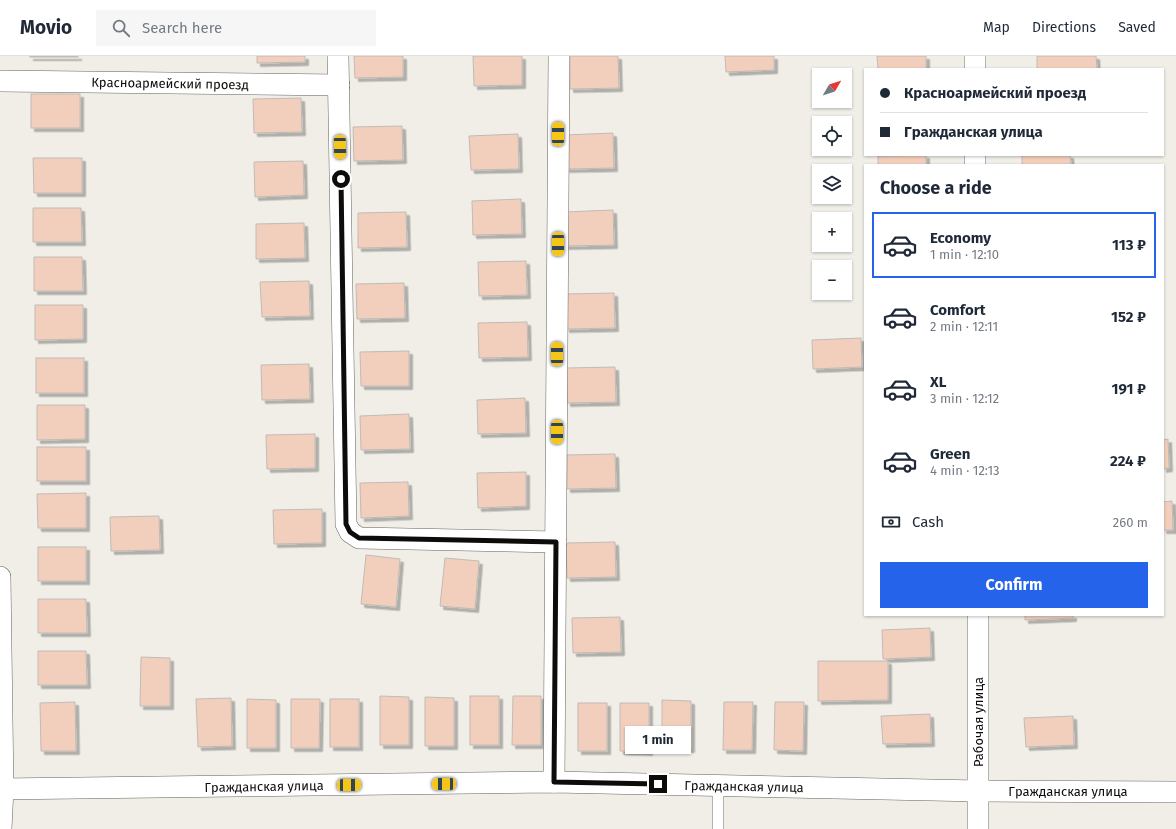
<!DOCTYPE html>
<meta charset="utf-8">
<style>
body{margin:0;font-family:"Fira Sans",sans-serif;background:#f6f6f7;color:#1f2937;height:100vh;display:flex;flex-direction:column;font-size:15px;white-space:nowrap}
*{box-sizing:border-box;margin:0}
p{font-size:13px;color:#747a83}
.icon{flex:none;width:22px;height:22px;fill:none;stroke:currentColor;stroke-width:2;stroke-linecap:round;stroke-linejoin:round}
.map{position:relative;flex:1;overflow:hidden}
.sheet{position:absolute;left:864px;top:108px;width:300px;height:452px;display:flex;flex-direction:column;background:#fff;border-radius:0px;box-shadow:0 1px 3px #0004}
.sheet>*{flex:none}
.hud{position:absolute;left:864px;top:12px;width:300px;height:88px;border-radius:0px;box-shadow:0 1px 3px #0004;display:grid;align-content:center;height:88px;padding:0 16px;background:#fff}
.needle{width:26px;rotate:51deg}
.tools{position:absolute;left:812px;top:12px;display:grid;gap:8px}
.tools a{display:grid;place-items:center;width:40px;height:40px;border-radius:0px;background:#fff;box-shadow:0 1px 3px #0004;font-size:20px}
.end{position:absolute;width:18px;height:18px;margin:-9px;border:5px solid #0d0c0a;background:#fff;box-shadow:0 0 0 2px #fff}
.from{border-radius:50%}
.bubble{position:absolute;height:28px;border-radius:0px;background:#fff;box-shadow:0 1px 3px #0004;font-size:13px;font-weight:700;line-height:28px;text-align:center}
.car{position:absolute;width:12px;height:24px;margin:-12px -6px;border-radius:5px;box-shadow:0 0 3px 1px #0007;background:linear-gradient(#f5c518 24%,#345 0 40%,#f5c518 0 76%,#345 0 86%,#f5c518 0)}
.hud b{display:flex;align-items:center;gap:14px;height:38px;font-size:15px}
.hud b+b{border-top:1px solid #e0e1e3}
.hud i{width:10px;height:10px;background:#1f2937}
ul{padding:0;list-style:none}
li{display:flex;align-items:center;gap:12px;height:66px;margin:0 8px 6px;padding:0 8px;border:2px solid transparent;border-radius:0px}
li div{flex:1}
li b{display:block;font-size:15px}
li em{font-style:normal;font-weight:700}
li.active{border-color:#2563eb}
li>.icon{width:36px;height:36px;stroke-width:1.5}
h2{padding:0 16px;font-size:18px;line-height:48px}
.pay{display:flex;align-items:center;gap:10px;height:44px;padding:0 16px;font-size:15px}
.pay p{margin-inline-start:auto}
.cta{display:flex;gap:8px;margin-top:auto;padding:8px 16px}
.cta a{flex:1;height:46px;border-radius:0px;background:#2563eb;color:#fff;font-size:16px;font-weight:700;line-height:46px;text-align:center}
header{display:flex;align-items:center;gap:24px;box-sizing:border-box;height:56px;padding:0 20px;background:#fff;border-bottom:1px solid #e0e1e3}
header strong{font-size:19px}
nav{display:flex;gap:22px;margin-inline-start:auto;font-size:14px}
.search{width:280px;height:36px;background:#f6f6f7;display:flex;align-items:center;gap:10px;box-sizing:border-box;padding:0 14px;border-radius:0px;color:#747a83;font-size:15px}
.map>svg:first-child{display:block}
</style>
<header>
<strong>Movio</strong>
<div class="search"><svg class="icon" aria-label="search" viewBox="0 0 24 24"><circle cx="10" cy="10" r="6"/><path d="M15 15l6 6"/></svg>Search here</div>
<nav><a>Map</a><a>Directions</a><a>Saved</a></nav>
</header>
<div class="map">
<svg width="1176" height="773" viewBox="0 0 1176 773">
<defs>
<filter id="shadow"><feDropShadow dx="3.5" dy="3.5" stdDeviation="0" flood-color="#0004"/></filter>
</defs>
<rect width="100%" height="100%" fill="#f0eee7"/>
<g fill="#f2cfbc" stroke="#c1bab6" filter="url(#shadow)">
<rect x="30" y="0" width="48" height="1"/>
<path d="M 257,0 L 305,0 L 305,6 L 257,7 Z"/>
<path d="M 354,0 L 403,0 L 403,21 L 355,22 Z"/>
<path d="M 473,0 L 522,0 L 522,29 L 474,30 Z"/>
<path d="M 570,0 L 618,0 L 619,32 L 570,33 Z"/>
<path d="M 725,0 L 774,0 L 774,14 L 726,16 Z"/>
<path d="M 877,0 L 926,0 L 926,13 L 878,13 Z"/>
<path d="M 1037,0 L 1096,0 L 1097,13 L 1037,13 Z"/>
<rect x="31" y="38" width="49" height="34"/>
<path d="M 301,42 L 302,76 L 254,77 L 253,43 Z"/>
<path d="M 402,70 L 403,104 L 354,105 L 353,71 Z"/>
<path d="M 613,77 L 614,112 L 566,113 L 565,79 Z"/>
<path d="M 518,78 L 519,113 L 471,114 L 469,80 Z"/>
<path d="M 926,99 L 926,109 L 878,109 L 878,100 Z"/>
<path d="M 1022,99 L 1070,99 L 1071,109 L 1022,109 Z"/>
<path d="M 33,102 L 82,102 L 82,137 L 34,137 Z"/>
<path d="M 303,105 L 304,139 L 255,141 L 254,106 Z"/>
<path d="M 521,143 L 522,178 L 473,179 L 472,145 Z"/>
<path d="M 33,152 L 81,152 L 82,186 L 33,186 Z"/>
<path d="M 613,154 L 614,189 L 565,190 L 564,156 Z"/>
<path d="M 406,156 L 407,191 L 358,192 L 358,157 Z"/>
<path d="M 304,167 L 305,202 L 256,203 L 256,168 Z"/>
<path d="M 34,201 L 82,201 L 83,235 L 34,235 Z"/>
<path d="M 526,205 L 527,239 L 479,240 L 478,206 Z"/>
<path d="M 309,225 L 310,260 L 262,261 L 260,226 Z"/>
<path d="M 404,227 L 405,262 L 357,263 L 356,228 Z"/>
<path d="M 614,237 L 615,272 L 566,273 L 565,238 Z"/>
<path d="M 35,249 L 83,249 L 83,283 L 35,284 Z"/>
<path d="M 527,266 L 528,301 L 479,302 L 478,267 Z"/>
<path d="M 861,282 L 862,311 L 813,313 L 812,284 Z"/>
<path d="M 409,295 L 409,330 L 361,330 L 360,296 Z"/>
<rect x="36" y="302" width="48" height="35"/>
<path d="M 309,308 L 310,343 L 262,344 L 261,309 Z"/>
<path d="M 615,311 L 616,346 L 567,347 L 566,312 Z"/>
<path d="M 525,342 L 526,377 L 478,378 L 477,344 Z"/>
<path d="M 37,349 L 85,349 L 85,383 L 37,384 Z"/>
<path d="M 409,358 L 410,393 L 361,394 L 360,360 Z"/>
<path d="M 315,378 L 315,412 L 267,413 L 266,379 Z"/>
<path d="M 1168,383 L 1169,412 L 1163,413 L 1163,384 Z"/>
<rect x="37" y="391" width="49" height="34"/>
<path d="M 615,398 L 616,432 L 567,433 L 567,399 Z"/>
<path d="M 526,416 L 526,450 L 478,452 L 477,417 Z"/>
<path d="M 408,426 L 409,460 L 361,462 L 360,427 Z"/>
<path d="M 86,437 L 86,472 L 38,472 L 37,438 Z"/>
<path d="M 1172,445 L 1173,474 L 1163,474 L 1163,446 Z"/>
<path d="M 322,453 L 322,487 L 274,488 L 273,454 Z"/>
<path d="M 159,460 L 160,494 L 111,495 L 110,461 Z"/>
<path d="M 615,486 L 616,521 L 567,522 L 566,487 Z"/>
<rect x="38" y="491" width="48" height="34"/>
<path d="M 366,499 L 400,503 L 396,551 L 361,548 Z"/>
<path d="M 445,502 L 479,505 L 475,553 L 440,550 Z"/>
<path d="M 38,543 L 86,543 L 87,577 L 38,577 Z"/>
<path d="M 1025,559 L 1073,559 L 1073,562 L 1025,564 Z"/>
<path d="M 620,561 L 621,596 L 573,597 L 572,562 Z"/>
<path d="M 930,572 L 931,601 L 883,603 L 882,574 Z"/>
<path d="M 38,595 L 86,595 L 87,629 L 38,629 Z"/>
<path d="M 141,601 L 170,602 L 170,650 L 140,650 Z"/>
<path d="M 818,605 L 888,605 L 888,644 L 818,645 Z"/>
<path d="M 380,640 L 409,641 L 409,689 L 380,689 Z"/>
<rect x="470" y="640" width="29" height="49"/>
<path d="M 513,640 L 541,640 L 541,689 L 512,689 Z"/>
<path d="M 425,641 L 454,642 L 454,690 L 425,690 Z"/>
<path d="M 231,642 L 232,690 L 198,691 L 196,643 Z"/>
<path d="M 247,643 L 276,644 L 276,692 L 247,692 Z"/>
<path d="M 291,643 L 320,643 L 319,692 L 291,692 Z"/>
<rect x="330" y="643" width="29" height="48"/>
<path d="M 662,644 L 691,645 L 691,693 L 662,693 Z"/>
<path d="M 75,646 L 76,695 L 41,695 L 40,647 Z"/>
<path d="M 724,646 L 753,646 L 752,694 L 723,694 Z"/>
<path d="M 775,646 L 804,646 L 803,695 L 774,694 Z"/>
<rect x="578" y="647" width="29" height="48"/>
<path d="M 620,647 L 649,647 L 649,696 L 620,695 Z"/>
<path d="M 930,658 L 931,687 L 883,688 L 881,660 Z"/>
<path d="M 1073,660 L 1074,689 L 1026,691 L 1024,662 Z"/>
</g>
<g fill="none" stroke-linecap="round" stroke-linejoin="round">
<g stroke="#65645e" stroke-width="12">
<path id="service" d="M 718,730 L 718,773"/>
</g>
<g stroke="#65645e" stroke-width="22">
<g id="minor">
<path d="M 338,0 L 346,468 L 350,476 L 359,482 L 556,486"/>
<path d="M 975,0 L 975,13"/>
<path d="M 0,25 L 339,29"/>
<path d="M 975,99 L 975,109"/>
<path d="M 0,521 L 3,733 L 1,773"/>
<path d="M 978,559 L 978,773"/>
<path d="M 554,726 L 559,0"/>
<path d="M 0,733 L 554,726 L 979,735 L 1176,736"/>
</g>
</g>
<use href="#service" stroke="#fff" stroke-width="11"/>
<use href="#minor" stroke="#fff" stroke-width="21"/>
</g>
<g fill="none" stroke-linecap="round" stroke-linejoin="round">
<path stroke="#0d0c0a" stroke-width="5" d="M 341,123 L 346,468 L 350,476 L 359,482 L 556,486 L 554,726 L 658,728"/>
</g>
<g text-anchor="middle" stroke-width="3" stroke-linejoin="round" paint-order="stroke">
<g font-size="13" fill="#0d0c0a" stroke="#fff">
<text transform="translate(170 27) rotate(1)" y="5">Красноармейский проезд</text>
<text transform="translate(978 666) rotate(-90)" y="5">Рабочая улица</text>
<text transform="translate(264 730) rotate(-1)" y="5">Гражданская улица</text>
<text transform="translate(744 730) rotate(1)" y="5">Гражданская улица</text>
<text x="1068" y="740">Гражданская улица</text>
</g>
</g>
</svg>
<div class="tools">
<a><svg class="needle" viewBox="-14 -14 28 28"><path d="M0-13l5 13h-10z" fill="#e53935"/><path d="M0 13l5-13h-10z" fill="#747a83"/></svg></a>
<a><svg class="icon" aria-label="locate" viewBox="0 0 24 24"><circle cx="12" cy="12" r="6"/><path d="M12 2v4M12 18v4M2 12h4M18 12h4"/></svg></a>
<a><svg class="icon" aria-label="layers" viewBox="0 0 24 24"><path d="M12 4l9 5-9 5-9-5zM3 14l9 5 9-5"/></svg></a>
<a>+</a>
<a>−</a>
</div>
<i class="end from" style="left:341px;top:123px"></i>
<i class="end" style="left:658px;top:728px"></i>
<div class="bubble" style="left:625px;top:670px;width:66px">1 min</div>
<i class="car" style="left:558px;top:78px;rotate:0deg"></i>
<i class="car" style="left:340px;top:91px;rotate:179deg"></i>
<i class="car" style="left:558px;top:188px;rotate:180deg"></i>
<i class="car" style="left:557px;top:298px;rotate:0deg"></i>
<i class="car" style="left:557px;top:376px;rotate:180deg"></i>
<i class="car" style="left:444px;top:728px;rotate:269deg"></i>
<i class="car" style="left:349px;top:729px;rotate:89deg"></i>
<div class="hud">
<b><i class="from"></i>Красноармейский проезд</b>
<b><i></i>Гражданская улица</b>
</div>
<section class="sheet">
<h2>Choose a ride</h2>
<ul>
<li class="active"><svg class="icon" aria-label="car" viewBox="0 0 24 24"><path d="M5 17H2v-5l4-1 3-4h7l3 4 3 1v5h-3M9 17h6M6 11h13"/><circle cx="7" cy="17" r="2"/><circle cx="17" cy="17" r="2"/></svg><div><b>Economy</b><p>1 min · 12:10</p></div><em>113 ₽</em></li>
<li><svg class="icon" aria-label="car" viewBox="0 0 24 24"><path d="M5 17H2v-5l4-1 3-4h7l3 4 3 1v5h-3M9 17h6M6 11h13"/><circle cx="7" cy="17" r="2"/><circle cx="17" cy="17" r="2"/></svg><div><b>Comfort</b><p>2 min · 12:11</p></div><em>152 ₽</em></li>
<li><svg class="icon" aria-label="car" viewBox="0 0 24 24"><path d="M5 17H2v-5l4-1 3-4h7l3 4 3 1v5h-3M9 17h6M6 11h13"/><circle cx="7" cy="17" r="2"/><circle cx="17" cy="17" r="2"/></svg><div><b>XL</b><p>3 min · 12:12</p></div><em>191 ₽</em></li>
<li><svg class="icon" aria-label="car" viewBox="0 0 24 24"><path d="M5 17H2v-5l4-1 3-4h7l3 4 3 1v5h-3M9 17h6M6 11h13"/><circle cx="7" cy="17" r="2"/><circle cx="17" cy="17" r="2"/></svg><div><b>Green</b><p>4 min · 12:13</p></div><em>224 ₽</em></li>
</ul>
<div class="pay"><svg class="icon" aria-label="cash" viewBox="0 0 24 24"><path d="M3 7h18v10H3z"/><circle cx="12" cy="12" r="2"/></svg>Cash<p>260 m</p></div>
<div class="cta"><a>Confirm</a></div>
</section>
</div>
